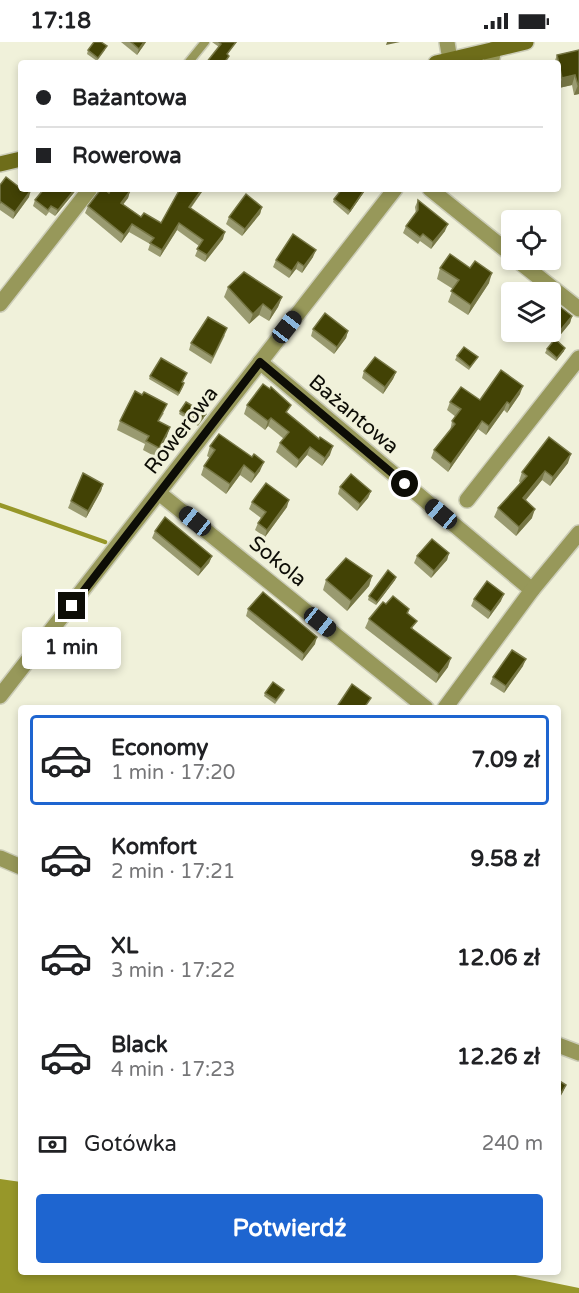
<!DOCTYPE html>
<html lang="pl">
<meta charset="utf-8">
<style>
body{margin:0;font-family:"Varela Round",sans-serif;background:#f2f2f2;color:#202124;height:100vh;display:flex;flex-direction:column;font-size:22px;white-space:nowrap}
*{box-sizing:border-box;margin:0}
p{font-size:20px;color:#757577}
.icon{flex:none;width:33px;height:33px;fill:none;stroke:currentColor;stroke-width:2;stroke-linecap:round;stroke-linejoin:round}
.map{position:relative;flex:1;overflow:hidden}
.side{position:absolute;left:18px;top:663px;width:543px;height:570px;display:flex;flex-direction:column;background:#fff;border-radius:6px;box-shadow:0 3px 9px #0003}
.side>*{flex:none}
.hud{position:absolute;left:18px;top:18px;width:543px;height:132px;border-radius:6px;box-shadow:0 3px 9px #0003;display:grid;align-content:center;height:132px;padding:0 18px;background:#fff}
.controls{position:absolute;left:501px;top:168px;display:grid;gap:12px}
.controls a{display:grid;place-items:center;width:60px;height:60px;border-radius:6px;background:#fff;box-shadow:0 3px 9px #0003;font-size:30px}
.end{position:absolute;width:27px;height:27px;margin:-14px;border:8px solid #0d0d06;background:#fff;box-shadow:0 0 0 3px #fff}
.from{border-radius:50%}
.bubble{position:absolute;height:42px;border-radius:6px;background:#fff;box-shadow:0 3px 9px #0003;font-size:20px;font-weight:700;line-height:42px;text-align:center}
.car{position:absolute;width:18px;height:36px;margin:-18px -9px;border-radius:8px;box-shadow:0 0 4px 2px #0007;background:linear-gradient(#222 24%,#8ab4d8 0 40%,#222 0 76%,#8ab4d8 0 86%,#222 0)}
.hud b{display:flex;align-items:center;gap:21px;height:57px;font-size:22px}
.hud b+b{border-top:2px solid #e0e0e0}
.hud i{width:15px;height:15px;background:#202124}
ul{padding:10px 0 0;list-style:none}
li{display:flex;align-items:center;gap:18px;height:90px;margin:0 12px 9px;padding:0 6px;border:3px solid transparent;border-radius:6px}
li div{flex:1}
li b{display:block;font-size:22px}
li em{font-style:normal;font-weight:700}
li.on{border-color:#1e65d0}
li>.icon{width:54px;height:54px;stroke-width:1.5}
.pay{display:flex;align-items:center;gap:15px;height:66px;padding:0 18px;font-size:22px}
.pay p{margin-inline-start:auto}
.cta{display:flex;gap:12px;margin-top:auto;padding:12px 18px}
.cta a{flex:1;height:69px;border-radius:6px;background:#1e65d0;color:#fff;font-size:24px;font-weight:700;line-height:69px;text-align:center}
.status{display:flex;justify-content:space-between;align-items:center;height:42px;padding:0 30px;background:#fff;direction:ltr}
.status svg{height:16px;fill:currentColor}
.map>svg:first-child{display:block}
</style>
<div class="status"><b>17:18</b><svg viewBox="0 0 49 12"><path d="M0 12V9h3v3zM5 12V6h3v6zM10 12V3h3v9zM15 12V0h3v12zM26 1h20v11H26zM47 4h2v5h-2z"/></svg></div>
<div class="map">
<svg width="579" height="1251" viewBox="0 0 579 1251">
<rect width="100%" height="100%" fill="#f0f1da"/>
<path fill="#979729" d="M 0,1137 L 21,1140 L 21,1230 L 500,1230 L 579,1246 L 579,1251 L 0,1251 Z"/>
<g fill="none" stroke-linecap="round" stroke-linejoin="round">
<path stroke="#979729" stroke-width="4.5" d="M 0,463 L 105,500"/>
<g stroke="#cccdb8" stroke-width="11">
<path id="lane" d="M 188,21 L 205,0"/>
</g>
<g stroke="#cccdb8" stroke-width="18">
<g id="street">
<path d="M 447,0 L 450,18"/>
<path d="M 491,21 L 494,7"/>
<path d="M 430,147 L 512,213"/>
<path d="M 517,218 L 579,267"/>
<path d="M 0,262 L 90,147"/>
<path d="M 260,320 L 532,548"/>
<path d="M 159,451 L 426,666"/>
<path d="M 467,458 L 579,316"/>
<path d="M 0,654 L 395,147"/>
<path d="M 445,666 L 532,548 L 579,491"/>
<path d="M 0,816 L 21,825"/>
<path d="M 558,1003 L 579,1011"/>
</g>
</g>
<g stroke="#cccdb8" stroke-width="18">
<g id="secondary">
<path d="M 436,21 L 526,0"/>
<path d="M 0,122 L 21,117"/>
</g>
</g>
<use href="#lane" stroke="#97985a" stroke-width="8"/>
<use href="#street" stroke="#97985a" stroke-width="15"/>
<use href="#secondary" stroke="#6e6d1a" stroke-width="15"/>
</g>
<g fill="#999a70">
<path d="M 121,0 L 146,0 L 137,13 Z"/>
<path d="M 212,0 L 237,0 L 227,12 L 229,14 L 225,21 L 206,21 L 219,5 Z"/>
<path d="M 88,8 L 105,8 L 97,19 L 87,12 Z"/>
<path d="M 579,8 L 579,52 L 574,53 L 572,43 L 559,46 L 558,21 L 554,21 L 557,13 Z"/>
<path d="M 0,143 L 29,155 L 13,177 L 0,168 Z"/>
<path d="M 77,147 L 55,174 L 49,170 L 46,174 L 33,164 L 35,158 Z"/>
<path d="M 178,147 L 204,147 L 191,166 L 223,197 L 205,220 L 195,214 L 199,204 L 177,188 L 160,215 L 148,208 L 150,202 L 129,190 L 121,201 L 85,171 L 88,164 L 109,151 L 130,149 L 128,156 L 123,162 L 141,175 L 161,181 L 179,148 Z"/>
<path d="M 365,147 L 364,150 L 348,173 L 333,160 L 334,157 Z"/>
<path d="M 418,158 L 445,189 L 431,207 L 420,199 L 418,202 L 403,191 L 406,184 L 416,172 L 415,165 Z"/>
<path d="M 262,165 L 260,172 L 242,194 L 226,182 L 229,175 Z"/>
<path d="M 313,215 L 302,231 L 296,227 L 289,236 L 273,225 L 276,218 Z"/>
<path d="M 440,226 L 470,226 L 489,241 L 468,273 L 448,260 L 453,247 L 437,237 Z"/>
<path d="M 228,245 L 282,255 L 278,265 L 269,279 L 259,273 L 249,282 L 224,255 Z"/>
<path d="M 550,257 L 572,274 L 570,281 L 557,297 L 547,290 L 550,290 Z"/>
<path d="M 313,287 L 348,289 L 346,296 L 334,312 L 311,294 Z"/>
<path d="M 225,293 L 211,322 L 189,308 L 191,301 Z"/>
<path d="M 547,307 L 564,309 L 556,319 L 545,311 Z"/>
<path d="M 457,314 L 476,318 L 469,328 L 455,318 Z"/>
<path d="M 364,329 L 396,330 L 393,337 L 383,352 L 362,336 Z"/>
<path d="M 187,331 L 183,340 L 184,341 L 183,345 L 178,354 L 149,337 L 150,334 Z"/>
<path d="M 520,352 L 507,371 L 504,368 L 486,393 L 478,387 L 448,430 L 431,416 L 434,408 L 450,389 L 452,379 L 456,375 L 447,368 L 450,360 L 480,358 Z"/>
<path d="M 247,363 L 288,372 L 330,413 L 322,424 L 307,413 L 296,426 L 276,410 L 280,401 L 284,397 L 268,384 L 265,388 L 244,372 Z"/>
<path d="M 180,369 L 204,376 L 198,384 L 179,372 Z"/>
<path d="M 164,371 L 159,379 L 167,394 L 156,415 L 143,408 L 145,402 L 117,388 L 120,379 Z"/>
<path d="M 210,404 L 252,415 L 260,429 L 251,441 L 240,433 L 226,452 L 201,433 L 204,424 L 210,416 L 207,414 Z"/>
<path d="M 568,421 L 550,444 L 542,438 L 526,458 L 532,476 L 516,494 L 494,475 L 498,466 L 520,441 L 519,439 L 522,430 Z"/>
<path d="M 103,442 L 101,449 L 86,476 L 68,466 L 71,459 Z"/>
<path d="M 340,445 L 371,449 L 368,456 L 357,469 L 338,452 Z"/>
<path d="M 252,460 L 287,465 L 265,495 L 255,488 L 258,481 L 261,476 L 249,467 Z"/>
<path d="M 155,489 L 212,514 L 209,521 L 198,534 L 152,496 Z"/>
<path d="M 449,511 L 447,518 L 431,536 L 414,521 L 417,514 Z"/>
<path d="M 372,534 L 369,544 L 347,569 L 323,548 L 326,538 Z"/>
<path d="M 396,535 L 395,538 L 376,563 L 368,558 L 369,554 Z"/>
<path d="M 474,557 L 501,559 L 488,577 L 471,564 Z"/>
<path d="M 386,562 L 409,567 L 408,572 L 413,587 L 448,625 L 436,641 L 365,586 L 369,577 Z"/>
<path d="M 248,567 L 315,602 L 302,619 L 246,574 Z"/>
<path d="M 523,624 L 504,651 L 490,642 L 493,635 Z"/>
<path d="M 284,648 L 283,651 L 275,662 L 264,654 L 265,651 Z"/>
</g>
<g fill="#767645">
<path d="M 144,0 L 146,0 L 137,13 L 139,7 Z"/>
<path d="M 387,0 L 400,0 L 386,3 Z"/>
<path d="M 575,33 L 572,43 L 559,46 L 562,36 Z"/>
<path d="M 578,43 L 579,43 L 579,52 L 574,53 Z"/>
<path d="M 75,147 L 77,147 L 55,174 L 58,168 Z"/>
<path d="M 202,147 L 204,147 L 186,172 L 189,165 Z"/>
<path d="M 365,147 L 364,150 L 348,173 L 350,169 Z"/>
<path d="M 31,148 L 29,155 L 13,177 L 15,170 Z"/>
<path d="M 130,149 L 128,156 L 119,168 L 121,161 Z"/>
<path d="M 262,165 L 260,172 L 242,194 L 245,187 Z"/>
<path d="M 179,181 L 177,188 L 160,215 L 162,208 Z"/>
<path d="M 132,182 L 129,190 L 121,201 L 124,193 Z"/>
<path d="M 448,182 L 445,189 L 431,207 L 433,200 Z"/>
<path d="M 225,190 L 223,197 L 205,220 L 207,213 Z"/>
<path d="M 316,208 L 313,215 L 302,231 L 304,224 Z"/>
<path d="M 298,220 L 296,227 L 289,236 L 292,229 Z"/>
<path d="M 492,231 L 489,241 L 468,273 L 471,263 Z"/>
<path d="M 282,255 L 278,265 L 269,279 L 272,269 Z"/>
<path d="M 263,262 L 259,273 L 249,282 L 253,272 Z"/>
<path d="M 572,274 L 570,281 L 557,297 L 559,290 Z"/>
<path d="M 348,289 L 346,296 L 334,312 L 337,305 Z"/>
<path d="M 565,306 L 564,309 L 556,319 L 557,316 Z"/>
<path d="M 396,330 L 393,337 L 383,352 L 385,345 Z"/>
<path d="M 523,344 L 520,352 L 507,371 L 510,362 Z"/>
<path d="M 507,360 L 504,368 L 486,393 L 489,384 Z"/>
<path d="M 271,376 L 268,384 L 265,388 L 268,379 Z"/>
<path d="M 482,379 L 478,387 L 448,430 L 451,422 Z"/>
<path d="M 170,385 L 167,394 L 156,415 L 159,406 Z"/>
<path d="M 333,404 L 330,413 L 322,424 L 325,416 Z"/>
<path d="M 310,405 L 307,413 L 296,426 L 299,418 Z"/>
<path d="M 571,412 L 568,421 L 550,444 L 553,435 Z"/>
<path d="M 264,420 L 260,429 L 251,441 L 255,432 Z"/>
<path d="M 244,423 L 240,433 L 226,452 L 230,442 Z"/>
<path d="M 545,429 L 542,438 L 520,465 L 523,456 Z"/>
<path d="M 103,442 L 101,449 L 86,476 L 88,469 Z"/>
<path d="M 371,449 L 368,456 L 357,469 L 360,462 Z"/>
<path d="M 289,458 L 287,465 L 265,495 L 267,488 Z"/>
<path d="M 535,467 L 532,476 L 516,494 L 519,485 Z"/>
<path d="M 449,511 L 447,518 L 431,536 L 434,529 Z"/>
<path d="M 212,514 L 209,521 L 198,534 L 201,527 Z"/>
<path d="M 372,534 L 369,544 L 347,569 L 351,559 Z"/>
<path d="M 396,535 L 395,538 L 376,563 L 377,560 Z"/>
<path d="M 504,552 L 501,559 L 488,577 L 491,570 Z"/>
<path d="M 317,595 L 315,602 L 302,619 L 304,612 Z"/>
<path d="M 451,616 L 448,625 L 436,641 L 439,632 Z"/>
<path d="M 526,617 L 523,624 L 504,651 L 506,644 Z"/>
<path d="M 566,1043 L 563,1050 L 558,1059 L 558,1056 Z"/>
</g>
<g fill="#424205" stroke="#767645" stroke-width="1.5">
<path d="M 94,0 L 101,0 L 107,4 L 98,16 L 88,8 Z"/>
<path d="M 131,0 L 144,0 L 139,7 Z"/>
<path d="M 219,0 L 236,0 L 227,12 L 229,14 L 224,21 L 206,21 L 221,2 Z"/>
<path d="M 579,8 L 579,43 L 578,43 L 575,33 L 562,36 L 557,13 Z"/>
<path d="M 6,135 L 19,145 L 21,142 L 21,147 L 30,147 L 31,148 L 15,170 L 1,160 L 0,161 L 0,143 Z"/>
<path d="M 44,147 L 75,147 L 58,168 L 51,164 L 48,168 L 35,158 Z"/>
<path d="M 101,147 L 104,147 L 109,151 L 111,147 L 128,147 L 130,149 L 121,161 L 141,175 L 144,171 L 161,181 L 180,147 L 202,147 L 189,165 L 225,190 L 207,213 L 197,207 L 203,198 L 179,181 L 162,208 L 150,201 L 154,196 L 132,182 L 124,193 L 88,164 Z"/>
<path d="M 342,147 L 365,147 L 350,169 L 334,157 Z"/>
<path d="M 246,152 L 262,165 L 245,187 L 229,175 Z"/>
<path d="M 418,158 L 448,182 L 433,200 L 423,192 L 420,195 L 406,184 L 418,168 Z"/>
<path d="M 293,192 L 316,208 L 304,224 L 298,220 L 292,229 L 276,218 Z"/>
<path d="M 450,212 L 470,226 L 475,219 L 492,231 L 471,263 L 451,249 L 459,238 L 440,226 Z"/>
<path d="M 244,230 L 282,255 L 272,269 L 263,262 L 253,272 L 228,245 Z"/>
<path d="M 550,257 L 572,274 L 559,290 L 550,283 Z"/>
<path d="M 325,271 L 348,289 L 337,305 L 313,287 Z"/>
<path d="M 208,275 L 227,286 L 213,315 L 191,301 Z"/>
<path d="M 555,297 L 565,306 L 557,316 L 547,307 Z"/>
<path d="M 464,305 L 478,315 L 470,325 L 457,314 Z"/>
<path d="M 375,315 L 396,330 L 385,345 L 364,329 Z"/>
<path d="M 161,316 L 187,331 L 182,340 L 184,341 L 179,351 L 150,334 Z"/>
<path d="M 501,328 L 523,344 L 510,362 L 507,360 L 489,384 L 482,379 L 451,422 L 434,408 L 455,382 L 452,379 L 461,367 L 450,360 L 461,345 L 480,358 Z"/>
<path d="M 263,342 L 270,347 L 271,345 L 291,363 L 286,370 L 319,397 L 320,395 L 333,404 L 325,416 L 310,405 L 299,418 L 280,401 L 289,390 L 271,376 L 268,379 L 247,363 Z"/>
<path d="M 135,349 L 142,353 L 144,350 L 167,362 L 158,379 L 170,385 L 159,406 L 146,399 L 149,394 L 120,379 Z"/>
<path d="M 186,360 L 206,372 L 199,380 L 180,369 Z"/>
<path d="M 219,392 L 252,415 L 254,412 L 264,420 L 255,432 L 244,423 L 230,442 L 204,424 L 215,408 L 210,404 Z"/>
<path d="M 549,395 L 571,412 L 553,435 L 545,429 L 523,456 L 535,467 L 519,485 L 498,466 L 527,434 L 522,430 Z"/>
<path d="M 83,431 L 103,442 L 88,469 L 71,459 Z"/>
<path d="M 351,432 L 371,449 L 360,462 L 340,445 Z"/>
<path d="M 266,441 L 289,458 L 267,488 L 258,481 L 266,470 L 252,460 Z"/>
<path d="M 165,475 L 212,514 L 201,527 L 155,489 Z"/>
<path d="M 432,497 L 449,511 L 434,529 L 417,514 Z"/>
<path d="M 346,516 L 372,534 L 351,559 L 326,538 Z"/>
<path d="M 388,528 L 396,535 L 377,560 L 369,554 Z"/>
<path d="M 487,539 L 504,552 L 491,570 L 474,557 Z"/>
<path d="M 263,550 L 317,595 L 304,612 L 248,567 Z"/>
<path d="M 393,554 L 409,567 L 407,571 L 417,579 L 411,586 L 451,616 L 439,632 L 369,577 L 383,560 L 386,562 Z"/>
<path d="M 512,608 L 526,617 L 506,644 L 493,635 Z"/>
<path d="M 273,640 L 284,648 L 276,658 L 265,651 Z"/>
<path d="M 352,642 L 371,656 L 364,666 L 336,666 Z"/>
<path d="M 558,1038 L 566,1043 L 558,1056 Z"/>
</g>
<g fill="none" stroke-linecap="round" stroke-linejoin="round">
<path stroke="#0d0d06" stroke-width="8" d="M 72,564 L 260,320 L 405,442"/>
</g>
<g text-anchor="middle" stroke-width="6" stroke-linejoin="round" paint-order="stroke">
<g font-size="21" fill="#0d0d06" stroke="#f0f1da">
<text transform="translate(354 372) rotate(40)" y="7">Bażantowa</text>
<text transform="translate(181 388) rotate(-52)" y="7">Rowerowa</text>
<text transform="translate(278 519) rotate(39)" y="7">Sokola</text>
</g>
</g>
</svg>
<div class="controls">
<a><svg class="icon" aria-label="locate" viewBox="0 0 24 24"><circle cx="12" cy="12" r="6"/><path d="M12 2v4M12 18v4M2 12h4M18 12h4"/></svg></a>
<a><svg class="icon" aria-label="layers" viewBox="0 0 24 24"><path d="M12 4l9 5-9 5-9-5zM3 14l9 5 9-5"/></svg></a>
</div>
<i class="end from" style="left:405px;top:442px"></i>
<i class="end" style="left:72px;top:564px"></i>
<div class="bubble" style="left:22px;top:585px;width:99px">1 min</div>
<i class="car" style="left:287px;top:285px;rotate:38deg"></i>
<i class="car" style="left:441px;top:472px;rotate:310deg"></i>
<i class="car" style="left:195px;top:479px;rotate:309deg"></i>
<i class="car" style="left:320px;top:580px;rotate:129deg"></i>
<div class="hud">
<b><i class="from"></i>Bażantowa</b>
<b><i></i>Rowerowa</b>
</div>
<section class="side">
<ul>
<li class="on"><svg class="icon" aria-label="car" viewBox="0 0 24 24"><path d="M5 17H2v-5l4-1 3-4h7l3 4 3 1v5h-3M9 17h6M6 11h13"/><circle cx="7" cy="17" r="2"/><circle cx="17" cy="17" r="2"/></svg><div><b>Economy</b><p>1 min · 17:20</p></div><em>7.09 zł</em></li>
<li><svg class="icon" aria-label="car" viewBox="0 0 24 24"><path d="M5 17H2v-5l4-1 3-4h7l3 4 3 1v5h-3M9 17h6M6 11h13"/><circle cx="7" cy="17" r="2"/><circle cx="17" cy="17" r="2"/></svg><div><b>Komfort</b><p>2 min · 17:21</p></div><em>9.58 zł</em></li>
<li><svg class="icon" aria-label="car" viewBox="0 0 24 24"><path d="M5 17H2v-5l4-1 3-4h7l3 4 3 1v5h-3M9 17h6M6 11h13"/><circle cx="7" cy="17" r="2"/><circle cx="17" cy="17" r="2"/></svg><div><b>XL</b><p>3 min · 17:22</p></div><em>12.06 zł</em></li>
<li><svg class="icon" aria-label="car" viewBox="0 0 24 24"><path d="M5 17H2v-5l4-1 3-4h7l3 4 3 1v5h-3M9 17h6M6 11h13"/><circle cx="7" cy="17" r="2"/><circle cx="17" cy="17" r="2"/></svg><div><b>Black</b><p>4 min · 17:23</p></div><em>12.26 zł</em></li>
</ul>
<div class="pay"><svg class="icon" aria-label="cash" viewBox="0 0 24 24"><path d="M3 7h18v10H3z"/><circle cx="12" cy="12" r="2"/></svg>Gotówka<p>240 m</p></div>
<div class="cta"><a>Potwierdź</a></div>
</section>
</div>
